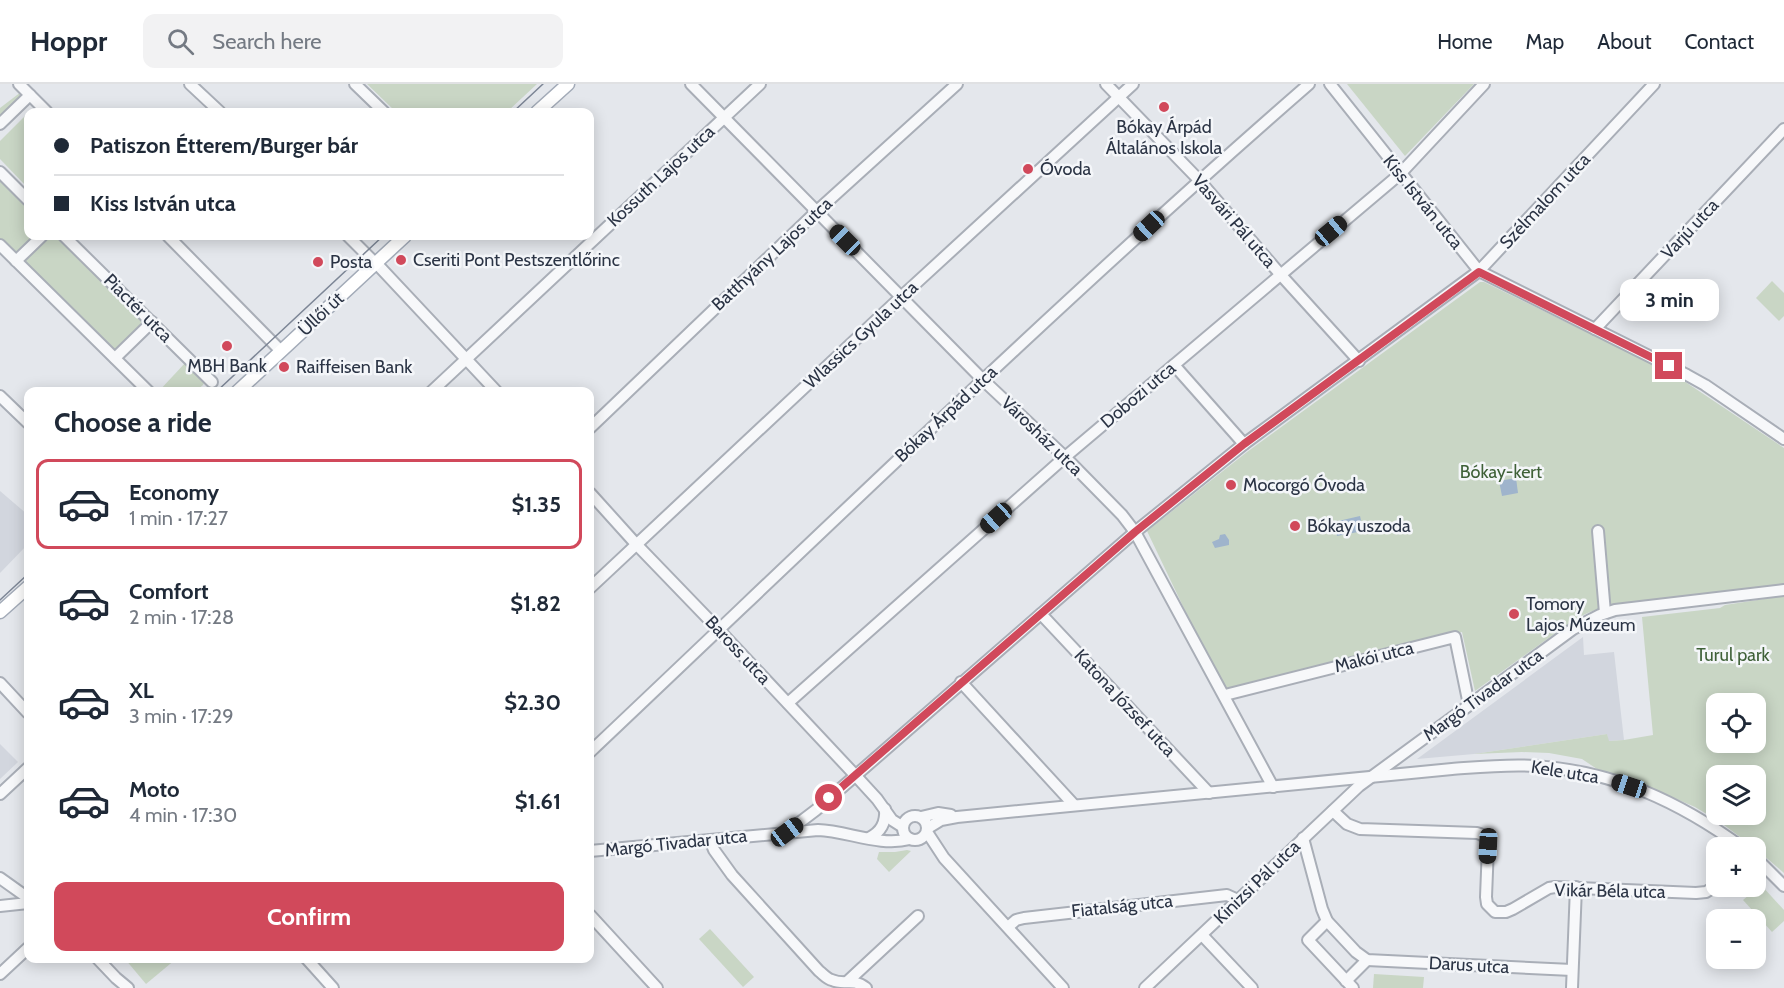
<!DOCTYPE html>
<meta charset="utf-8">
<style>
body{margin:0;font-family:Cabin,sans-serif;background:#f2f2f3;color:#1f2937;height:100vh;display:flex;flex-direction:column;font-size:22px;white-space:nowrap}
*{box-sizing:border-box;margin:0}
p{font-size:20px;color:#747a83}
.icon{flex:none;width:33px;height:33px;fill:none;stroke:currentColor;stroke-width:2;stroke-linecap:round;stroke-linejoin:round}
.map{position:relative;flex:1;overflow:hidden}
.drawer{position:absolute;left:24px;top:303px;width:570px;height:576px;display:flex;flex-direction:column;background:#fff;border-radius:12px;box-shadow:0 3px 15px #0003}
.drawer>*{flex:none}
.hud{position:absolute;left:24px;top:24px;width:570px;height:132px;border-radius:12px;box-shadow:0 3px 15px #0003;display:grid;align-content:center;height:132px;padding:0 30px;background:#fff}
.buttons{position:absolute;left:1706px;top:609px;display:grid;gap:12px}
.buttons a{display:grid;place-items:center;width:60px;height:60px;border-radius:12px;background:#fff;box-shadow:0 3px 15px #0003;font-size:30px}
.end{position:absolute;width:27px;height:27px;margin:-14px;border:8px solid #d1495b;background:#fff;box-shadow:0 0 0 3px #fff}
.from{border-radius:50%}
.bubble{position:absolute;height:42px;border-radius:12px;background:#fff;box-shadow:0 3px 15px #0003;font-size:20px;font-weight:800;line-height:42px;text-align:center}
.car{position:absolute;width:18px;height:36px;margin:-18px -9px;border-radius:8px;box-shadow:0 0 4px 2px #0007;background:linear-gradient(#222 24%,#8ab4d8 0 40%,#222 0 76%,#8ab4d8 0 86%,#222 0)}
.hud b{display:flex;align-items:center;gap:21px;height:57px;font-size:22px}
.hud b+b{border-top:2px solid #e0e1e3}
.hud i{width:15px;height:15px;background:#1f2937}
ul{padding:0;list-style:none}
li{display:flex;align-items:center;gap:18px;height:90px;margin:0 12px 9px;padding:0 18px;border:3px solid transparent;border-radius:12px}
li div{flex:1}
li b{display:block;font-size:22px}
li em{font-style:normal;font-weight:800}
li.selected{border-color:#d1495b}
li>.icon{width:54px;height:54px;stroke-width:1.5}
h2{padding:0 30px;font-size:27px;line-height:72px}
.button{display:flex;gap:12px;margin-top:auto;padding:12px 30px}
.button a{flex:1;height:69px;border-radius:12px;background:#d1495b;color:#fff;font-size:24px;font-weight:800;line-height:69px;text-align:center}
header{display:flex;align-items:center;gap:36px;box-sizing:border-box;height:84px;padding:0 30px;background:#fff;border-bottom:2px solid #e0e1e3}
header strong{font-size:28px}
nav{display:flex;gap:33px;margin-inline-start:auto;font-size:21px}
.search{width:420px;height:54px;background:#f2f2f3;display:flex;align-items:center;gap:15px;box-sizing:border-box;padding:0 21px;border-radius:12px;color:#747a83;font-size:22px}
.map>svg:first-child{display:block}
</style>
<header>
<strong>Hoppr</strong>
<div class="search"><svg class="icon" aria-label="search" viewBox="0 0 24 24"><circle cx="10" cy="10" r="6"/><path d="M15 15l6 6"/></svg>Search here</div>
<nav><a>Home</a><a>Map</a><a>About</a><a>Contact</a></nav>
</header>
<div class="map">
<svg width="1784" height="904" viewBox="0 0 1784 904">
<rect width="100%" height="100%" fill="#e4e7ec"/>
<g fill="#d2d6de">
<path d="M 0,407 L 28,431 L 28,460 L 0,489 Z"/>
<path d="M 1583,553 L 1584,571 L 1614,568 L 1624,656 L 1608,657 L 1607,650 L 1474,670 L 1417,675 Z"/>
<path d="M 0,660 L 18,678 L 0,695 Z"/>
</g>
<g fill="#c9d6c5" fill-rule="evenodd">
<path d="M 367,0 L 537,0 L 507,28 L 396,28 Z"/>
<path d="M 1347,0 L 1474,0 L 1405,72 Z"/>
<path d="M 21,8 L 24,10 L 0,34 L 0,24 Z"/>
<path d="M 28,29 L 28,104 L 0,75 L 0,57 Z"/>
<path d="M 0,92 L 28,121 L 28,152 L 59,152 L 144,235 L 144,241 L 118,267 L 114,266 L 0,154 Z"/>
<path d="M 1772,197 L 1784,209 L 1784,232 L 1779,237 L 1756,214 Z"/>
<path d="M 1480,198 L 1484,198 L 1675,291 L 1784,364 L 1784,502 L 1780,504 C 1747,507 1715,510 1682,513 C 1644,517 1605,516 1571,538 L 1475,607 L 1462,548 L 1223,606 L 1147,447 L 1247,368 Z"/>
<path d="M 186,278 L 205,297 L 203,301 L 196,307 L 158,308 Z"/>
<path d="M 1784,512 L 1784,789 L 1755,764 L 1720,738 L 1695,723 L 1632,696 L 1600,687 L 1582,675 L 1549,669 L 1522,668 L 1474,670 L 1607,650 L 1609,657 L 1624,656 L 1653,651 L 1642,533 L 1720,524 L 1725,521 ZM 1716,620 L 1755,620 L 1755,658 L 1716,658 ZM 1716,692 L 1755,692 L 1755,730 L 1716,730 Z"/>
<path d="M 907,766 L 911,767 L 889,788 L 877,775 L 879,768 L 895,768 Z"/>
<path d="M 1761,801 L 1784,826 L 1784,837 L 1772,848 L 1743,816 Z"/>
<path d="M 710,845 L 754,893 L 743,903 L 699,855 Z"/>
<path d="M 125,875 L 176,875 L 146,900 Z"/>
<path d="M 1374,890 L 1424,893 L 1423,904 L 1373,904 Z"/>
</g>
<g fill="#9fb4cc">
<path d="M 1516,394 L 1518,409 L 1502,412 L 1499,397 Z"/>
<path d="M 1360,432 L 1364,449 L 1359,450 L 1358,448 L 1337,452 L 1334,438 Z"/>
<path d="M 1225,450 L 1229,456 L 1229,461 L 1215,464 L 1212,458 L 1219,455 L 1220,451 Z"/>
</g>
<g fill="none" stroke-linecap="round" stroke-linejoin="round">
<g stroke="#a9aeb7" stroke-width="14">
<g id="minor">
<path d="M 19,0 L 47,28"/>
<path d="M 190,0 L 220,28"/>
<path d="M 355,0 L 384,28"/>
<path d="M 691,0 L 982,295 L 1065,373 L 1122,431 L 1135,448 L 1273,703"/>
<path d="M 1106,0 L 1199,96 L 1280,190 L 1359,277"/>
<path d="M 1330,0 L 1479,187 L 1687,291 L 1705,301 L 1784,355"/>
<path d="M 0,40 L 30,11"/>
<path d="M 0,88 L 28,116"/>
<path d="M 64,152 L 212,298"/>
<path d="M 168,152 L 281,267"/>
<path d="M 348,152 L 375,179"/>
<path d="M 0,161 L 149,308"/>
<path d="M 16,177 L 42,152"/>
<path d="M 376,179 L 497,308"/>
<path d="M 1595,245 L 1784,45"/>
<path d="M 115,274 L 152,238"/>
<path d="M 1174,281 L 1244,360"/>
<path d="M 431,308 L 760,0"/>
<path d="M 0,312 L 28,339"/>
<path d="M 590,344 L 817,127 L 957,0"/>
<path d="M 590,409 L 636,460 L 719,546 L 855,691 L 877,715 L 892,736 L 903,743"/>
<path d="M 1598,447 L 1605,529"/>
<path d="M 590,504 L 901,213 L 1133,0"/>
<path d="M 1041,530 L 1209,709"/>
<path d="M 961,598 L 1074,721"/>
<path d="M 0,599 L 28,629"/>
<path d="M 1225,611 L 1455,553 L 1469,621"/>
<path d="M 788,619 L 1065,373 L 1400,90 L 1484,0"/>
<path d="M 590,668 C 828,443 1062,215 1309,0"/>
<path d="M 0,710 L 28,684"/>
<path d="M 1333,727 L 1347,740 L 1360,745 L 1477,749 C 1485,751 1487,755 1488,762 L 1486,813 L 1487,820 L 1495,828 L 1506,828 L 1513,825 L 1549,804 L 1555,803 L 1696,809 L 1706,808 L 1716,802"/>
<circle cx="915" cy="744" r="12"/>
<path d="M 921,733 L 938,729 L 951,731"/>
<path d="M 928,744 L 941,736 L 957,733 L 1452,685 C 1479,683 1508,680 1535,682 C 1614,687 1680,718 1743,764"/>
<path d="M 787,748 L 816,726 L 1135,448 L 1244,360 L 1479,187 L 1654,0"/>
<path d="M 927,748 L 944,774 L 1063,904"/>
<path d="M 869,754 C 881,748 886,739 885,725"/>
<path d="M 1303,754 L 1322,825 L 1327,837 L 1356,868 L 1367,876 L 1572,886"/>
<path d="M 710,756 L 714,766 L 732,791 L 819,887 C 823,890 827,895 832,896 C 845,902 852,893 866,904"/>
<path d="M 590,767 L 818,746 C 848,747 879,763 910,755"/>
<path d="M 1755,773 L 1784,802"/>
<path d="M 0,794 L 28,814"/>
<path d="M 0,822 L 28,819"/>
<path d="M 590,831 L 657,904"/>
<path d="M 1327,837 L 1308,856 L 1353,904"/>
<path d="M 1008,843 L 1016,836 L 1024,834 L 1227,811 L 1238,816"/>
<path d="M 1202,851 L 1252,904"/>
<path d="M 97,874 L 116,894 L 128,904"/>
<path d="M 306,874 L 333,904"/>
<path d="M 0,890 L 28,864"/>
<path d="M 848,897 L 918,832"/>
<path d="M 1346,897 L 1367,876"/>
<path d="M 1145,904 L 1359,702 L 1573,545 L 1600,531 L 1615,526 L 1784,506"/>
<path d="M 1572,904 L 1576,803"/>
</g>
</g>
<g stroke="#a3abb8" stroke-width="15">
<g id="major">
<path d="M 537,28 L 568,0"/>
<path d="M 237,308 L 405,152"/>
<path d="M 0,528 L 28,503"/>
</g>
</g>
<use href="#minor" stroke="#f7f8fa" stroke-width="10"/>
<use href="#major" stroke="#fff" stroke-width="12"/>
<g stroke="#7d8696" stroke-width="1.5">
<path d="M 513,28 L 543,0"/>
<path d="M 216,308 L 383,152"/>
<path d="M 0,516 L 28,490"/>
</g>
</g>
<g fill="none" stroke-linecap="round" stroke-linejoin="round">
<path stroke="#d1495b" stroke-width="8" d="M 829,714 L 1135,448 L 1244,360 L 1479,188 L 1669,282"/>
</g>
<g fill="#d1495b" stroke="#f4f6f9" stroke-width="2">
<circle cx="1164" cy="23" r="6"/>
<circle cx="1028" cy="85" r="6"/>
<circle cx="401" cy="176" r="6"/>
<circle cx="318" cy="178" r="6"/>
<circle cx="227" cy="262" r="6"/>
<circle cx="284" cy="283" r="6"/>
<circle cx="1231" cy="401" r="6"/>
<circle cx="1295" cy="442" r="6"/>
<circle cx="1514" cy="530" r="6"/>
</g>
<g text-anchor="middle" stroke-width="5" stroke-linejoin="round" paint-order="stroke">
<g font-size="18" fill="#2b3445" stroke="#f4f6f9" text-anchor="start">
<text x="1164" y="49" text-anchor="middle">Bókay Árpád<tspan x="1164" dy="21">Általános Iskola</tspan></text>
<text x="1040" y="91">Óvoda</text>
<text x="413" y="182">Cseriti Pont Pestszentlőrinc</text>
<text x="330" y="184">Posta</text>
<text x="227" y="288" text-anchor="middle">MBH Bank</text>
<text x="296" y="289">Raiffeisen Bank</text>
<text x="1243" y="407">Mocorgó Óvoda</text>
<text x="1307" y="448">Bókay uszoda</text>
<text x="1526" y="526">Tomory<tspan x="1526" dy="21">Lajos Múzeum</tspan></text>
</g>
<g font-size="18" fill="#2b3445" stroke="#f4f6f9">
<text transform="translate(661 92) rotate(-43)" y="6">Kossuth Lajos utca</text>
<text transform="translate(1545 117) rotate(-47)" y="6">Szélmalom utca</text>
<text transform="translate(1423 118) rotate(51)" y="6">Kiss István utca</text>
<text transform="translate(1234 137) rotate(49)" y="6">Vasvári Pál utca</text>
<text transform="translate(1690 145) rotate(-47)" y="6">Varjú utca</text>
<text transform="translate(772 170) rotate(-43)" y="6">Batthyány Lajos utca</text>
<text transform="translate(138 224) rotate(45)" y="6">Piactér utca</text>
<text transform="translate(321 230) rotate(-43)" y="6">Üllői út</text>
<text transform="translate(861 251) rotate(-43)" y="6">Wlassics Gyula utca</text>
<text transform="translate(1138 311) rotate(-40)" y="6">Dobozi utca</text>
<text transform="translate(946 330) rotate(-43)" y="6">Bókay Árpád utca</text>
<text transform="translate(1042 352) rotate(44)" y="6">Városház utca</text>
<text transform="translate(738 566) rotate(47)" y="6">Baross utca</text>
<text transform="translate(1374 573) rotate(-14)" y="6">Makói utca</text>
<text transform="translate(1483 611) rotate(-36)" y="6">Margó Tivadar utca</text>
<text transform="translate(1125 619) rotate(47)" y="6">Katona József utca</text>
<text transform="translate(1565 688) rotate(9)" y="6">Kele utca</text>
<text transform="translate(676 759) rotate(-6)" y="6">Margó Tivadar utca</text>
<text transform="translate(1257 798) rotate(-44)" y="6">Kinizsi Pál utca</text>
<text transform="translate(1610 807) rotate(1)" y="6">Vikár Béla utca</text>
<text transform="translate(1122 822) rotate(-6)" y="6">Fiatalság utca</text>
<text transform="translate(1469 881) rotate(3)" y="6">Darus utca</text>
</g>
<g font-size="18" fill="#3f6138" stroke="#f4f6f9">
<text x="1501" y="394">Bókay-kert</text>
<text x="1733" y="577">Turul park</text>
</g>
</g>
</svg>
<div class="buttons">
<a><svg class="icon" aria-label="locate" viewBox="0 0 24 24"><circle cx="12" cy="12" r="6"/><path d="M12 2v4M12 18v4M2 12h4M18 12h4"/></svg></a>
<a><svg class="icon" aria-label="layers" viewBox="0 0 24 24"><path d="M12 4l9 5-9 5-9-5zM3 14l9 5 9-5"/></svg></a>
<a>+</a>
<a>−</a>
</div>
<i class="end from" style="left:829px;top:714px"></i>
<i class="end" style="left:1669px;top:282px"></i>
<div class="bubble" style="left:1620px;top:195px;width:99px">3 min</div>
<i class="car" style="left:1149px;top:142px;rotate:227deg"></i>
<i class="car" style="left:1331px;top:147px;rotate:50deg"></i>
<i class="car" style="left:845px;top:156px;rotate:315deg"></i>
<i class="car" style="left:996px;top:434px;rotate:228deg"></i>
<i class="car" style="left:1629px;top:702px;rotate:288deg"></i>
<i class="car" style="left:787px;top:748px;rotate:53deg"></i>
<i class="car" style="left:1488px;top:762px;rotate:183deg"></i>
<div class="hud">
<b><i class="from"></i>Patiszon Étterem/Burger bár</b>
<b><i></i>Kiss István utca</b>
</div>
<section class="drawer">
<h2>Choose a ride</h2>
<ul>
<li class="selected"><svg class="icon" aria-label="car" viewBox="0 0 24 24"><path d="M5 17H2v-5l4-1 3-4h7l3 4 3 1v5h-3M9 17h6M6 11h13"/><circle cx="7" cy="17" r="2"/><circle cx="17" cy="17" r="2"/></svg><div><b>Economy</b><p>1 min · 17:27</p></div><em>$1.35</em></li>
<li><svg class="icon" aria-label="car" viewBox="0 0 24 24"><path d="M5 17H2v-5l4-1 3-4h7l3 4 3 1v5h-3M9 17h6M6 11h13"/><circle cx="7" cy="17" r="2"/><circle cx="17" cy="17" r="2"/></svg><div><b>Comfort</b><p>2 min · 17:28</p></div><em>$1.82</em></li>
<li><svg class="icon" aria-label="car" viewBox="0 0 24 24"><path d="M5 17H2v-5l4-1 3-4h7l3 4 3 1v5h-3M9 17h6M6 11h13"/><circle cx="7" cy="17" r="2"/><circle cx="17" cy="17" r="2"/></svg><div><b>XL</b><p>3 min · 17:29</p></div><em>$2.30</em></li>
<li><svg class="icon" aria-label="car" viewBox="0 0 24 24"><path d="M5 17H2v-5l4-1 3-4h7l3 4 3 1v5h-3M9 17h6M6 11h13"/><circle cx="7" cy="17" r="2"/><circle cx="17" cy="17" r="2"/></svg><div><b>Moto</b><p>4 min · 17:30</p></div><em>$1.61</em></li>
</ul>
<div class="button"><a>Confirm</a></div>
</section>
</div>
